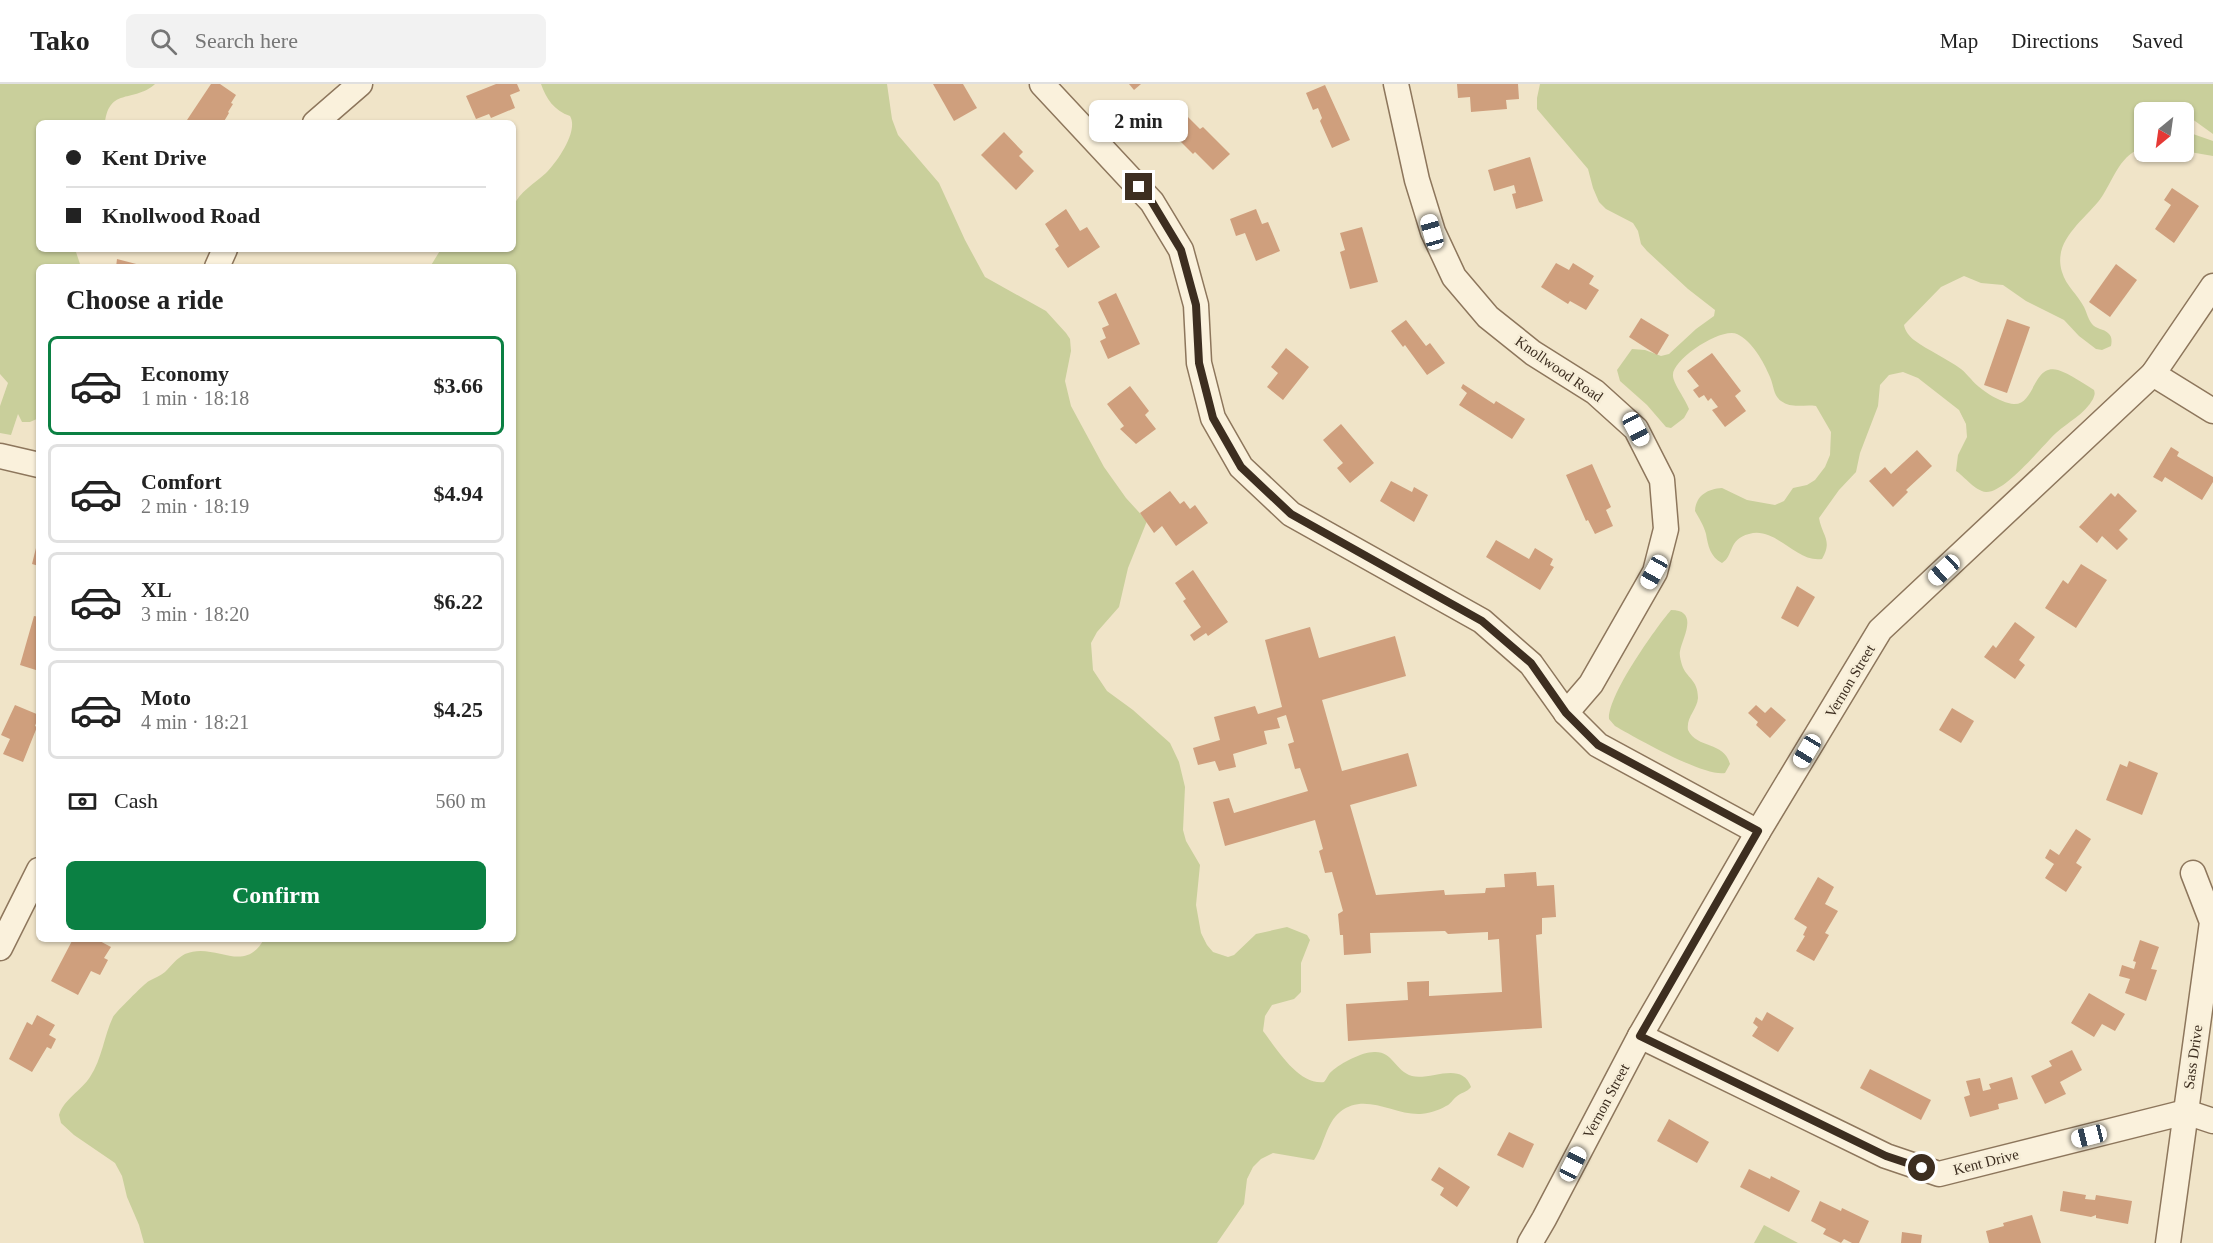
<!DOCTYPE html>
<meta charset="utf-8">
<style>
body{margin:0;font-family:Georgia,serif;background:#f2f2f2;color:#222;height:100vh;display:flex;flex-direction:column;font-size:22px;white-space:nowrap}
*{box-sizing:border-box;margin:0}
p{font-size:20px;color:#767676}
.icon{flex:none;width:33px;height:33px;fill:none;stroke:currentColor;stroke-width:2;stroke-linecap:round;stroke-linejoin:round}
.map{position:relative;flex:1;overflow:hidden}
.panel{position:absolute;left:36px;top:180px;width:480px;height:678px;display:flex;flex-direction:column;background:#fff;border-radius:9px;box-shadow:0 2px 4px #0004}
.panel>*{flex:none}
.hud{position:absolute;left:36px;top:36px;width:480px;height:132px;border-radius:9px;box-shadow:0 2px 4px #0004;display:grid;align-content:center;height:132px;padding:0 30px;background:#fff}
.needle{width:39px;rotate:209deg}
.buttons{position:absolute;left:2134px;top:18px;display:grid;gap:12px}
.buttons a{display:grid;place-items:center;width:60px;height:60px;border-radius:9px;background:#fff;box-shadow:0 2px 4px #0004;font-size:30px}
.end{position:absolute;width:27px;height:27px;margin:-14px;border:8px solid #3d2e20;background:#fff;box-shadow:0 0 0 3px #fff}
.from{border-radius:50%}
.bubble{position:absolute;height:42px;border-radius:9px;background:#fff;box-shadow:0 2px 4px #0004;font-size:20px;font-weight:800;line-height:42px;text-align:center}
.car{position:absolute;width:18px;height:36px;margin:-18px -9px;border-radius:8px;box-shadow:0 0 4px 2px #0007;background:linear-gradient(#fff 24%,#345 0 40%,#fff 0 76%,#345 0 86%,#fff 0)}
.hud b{display:flex;align-items:center;gap:21px;height:57px;font-size:22px}
.hud b+b{border-top:2px solid #e0e0e0}
.hud i{width:15px;height:15px;background:#222}
ul{padding:0;list-style:none}
li{display:flex;align-items:center;gap:18px;height:99px;margin:0 12px 9px;padding:0 18px;border:3px solid #e0e0e0;border-radius:9px}
li div{flex:1}
li b{display:block;font-size:22px}
li em{font-style:normal;font-weight:800}
li.active{border-color:#0b8043}
li>.icon{width:54px;height:54px;stroke-width:1.5}
h2{padding:0 30px;font-size:27px;line-height:72px}
.pay{display:flex;align-items:center;gap:15px;height:66px;padding:0 30px;font-size:22px}
.pay p{margin-inline-start:auto}
.cta{display:flex;gap:12px;margin-top:auto;padding:12px 30px}
.cta a{flex:1;height:69px;border-radius:9px;background:#0b8043;color:#fff;font-size:24px;font-weight:800;line-height:69px;text-align:center}
header{display:flex;align-items:center;gap:36px;box-sizing:border-box;height:84px;padding:0 30px;background:#fff;border-bottom:2px solid #e0e0e0}
header strong{font-size:28px}
nav{display:flex;gap:33px;margin-inline-start:auto;font-size:21px}
.search{width:420px;height:54px;background:#f2f2f2;display:flex;align-items:center;gap:15px;box-sizing:border-box;padding:0 21px;border-radius:9px;color:#767676;font-size:22px}
.map>svg:first-child{display:block}
</style>
<header>
<strong>Tako</strong>
<div class="search"><svg class="icon" aria-label="search" viewBox="0 0 24 24"><circle cx="10" cy="10" r="6"/><path d="M15 15l6 6"/></svg>Search here</div>
<nav><a>Map</a><a>Directions</a><a>Saved</a></nav>
</header>
<div class="map">
<svg width="2213" height="1159" viewBox="0 0 2213 1159">
<rect width="100%" height="100%" fill="#f0e4c8"/>
<g fill="#c9cf9b">
<path d="M 0,0 L 155,0 C 134,19 109,3 105,39 L 39,39 L 39,165 L 75,165 L 81,183 L 39,183 L 39,334 L 30,338 L 22,338 L 18,330 L 11,351 L 0,349 L 0,322 L 8,299 L 0,290 Z"/>
<path d="M 541,0 L 887,0 L 892,35 L 898,51 L 939,99 L 965,156 L 985,193 L 1046,227 L 1066,249 L 1070,255 L 1071,267 L 1065,297 L 1071,322 L 1104,383 L 1126,414 L 1147,437 L 1128,484 L 1119,523 L 1097,548 L 1091,559 L 1093,586 L 1107,607 L 1133,626 L 1170,659 L 1179,678 L 1185,703 L 1183,746 L 1186,757 L 1200,781 L 1196,821 L 1201,849 L 1207,861 L 1213,868 L 1228,873 L 1234,871 L 1256,850 L 1287,843 L 1307,851 L 1310,856 L 1301,879 L 1301,908 L 1294,915 L 1272,921 L 1265,932 L 1263,947 C 1277,965 1298,1001 1324,998 C 1327,995 1328,990 1332,987 C 1341,979 1362,968 1374,968 C 1393,967 1395,987 1412,992 C 1430,997 1462,976 1471,1003 C 1466,1009 1461,1008 1456,1013 C 1452,1016 1451,1020 1446,1022 C 1440,1026 1427,1030 1420,1030 C 1393,1031 1365,1008 1340,1028 C 1326,1039 1324,1062 1314,1076 L 1273,1069 L 1261,1075 L 1253,1083 L 1247,1095 L 1244,1120 L 1217,1159 L 144,1159 L 139,1141 L 127,1113 L 122,1092 L 115,1079 L 74,1051 L 61,1039 L 59,1031 C 64,1015 81,1007 90,993 C 102,975 104,952 113,933 C 115,929 144,900 149,897 C 154,894 160,892 165,888 C 171,882 177,874 185,870 C 215,857 244,892 264,855 L 513,855 L 513,183 L 430,183 L 441,165 L 513,165 C 513,154 510,132 513,123 C 519,108 535,99 546,89 C 557,78 579,47 570,32 C 554,27 546,14 541,0 Z"/>
<path d="M 1540,0 L 2213,0 L 2213,50 L 2188,32 L 2184,40 L 2184,28 L 2145,28 L 2145,64 C 2121,67 2113,97 2101,114 C 2085,136 2052,156 2062,188 C 2066,202 2078,211 2084,223 C 2087,229 2088,235 2092,240 C 2096,245 2104,245 2108,249 C 2112,252 2112,257 2111,262 L 2102,266 L 2096,265 L 2079,252 L 2064,236 L 2026,217 L 2003,201 L 1981,199 L 1964,192 L 1941,203 L 1904,241 C 1905,247 1909,252 1914,256 C 1929,267 1946,274 1961,285 C 1965,288 1967,291 1971,295 C 1979,305 2000,319 2014,320 C 2035,321 2033,279 2058,286 C 2070,290 2083,299 2094,306 C 2095,310 2095,310 2093,315 C 2085,330 2068,338 2056,349 C 2042,362 2005,409 1986,408 C 1975,407 1964,392 1956,387 L 1958,371 L 1967,353 L 1966,340 L 1959,326 L 1918,294 L 1903,288 L 1889,291 L 1880,301 L 1878,322 L 1860,369 L 1856,388 L 1839,406 L 1819,434 C 1822,452 1833,456 1822,475 C 1796,479 1776,442 1749,450 C 1728,455 1734,472 1722,479 C 1710,473 1708,461 1706,450 C 1704,442 1699,434 1695,427 C 1696,411 1708,405 1722,404 L 1747,416 L 1775,421 L 1784,417 L 1793,404 L 1807,401 L 1815,396 L 1825,383 L 1830,371 L 1831,348 L 1816,322 C 1804,320 1792,325 1781,317 C 1773,311 1774,302 1770,293 C 1764,278 1752,257 1737,250 C 1721,243 1671,276 1673,292 C 1673,299 1686,316 1689,325 L 1684,334 L 1671,344 L 1666,343 L 1647,321 L 1620,297 L 1617,286 L 1632,265 L 1645,266 L 1661,272 L 1669,270 L 1696,245 L 1714,232 L 1715,226 L 1688,205 L 1647,167 L 1641,160 L 1638,147 L 1633,139 L 1606,125 L 1599,118 L 1593,104 L 1588,85 L 1537,25 L 1537,14 Z"/>
<path d="M 2184,40 L 2193,50 L 2213,57 L 2213,72 L 2184,67 Z"/>
<path d="M 1671,526 C 1700,526 1682,555 1680,567 C 1679,571 1681,577 1682,581 C 1686,594 1698,595 1698,614 C 1697,626 1686,633 1688,646 C 1697,665 1724,657 1730,680 L 1725,689 C 1704,693 1636,654 1615,642 L 1609,635 C 1608,611 1655,545 1671,526 Z"/>
<path d="M 1764,1141 L 1798,1159 L 1754,1159 Z"/>
</g>
<g fill="#cf9f7d">
<path d="M 211,0 L 220,0 L 236,11 L 231,19 L 233,20 L 228,28 L 229,29 L 223,39 L 217,36 L 215,39 L 191,39 L 187,36 Z"/>
<path d="M 496,0 L 517,0 L 520,7 L 510,11 L 515,24 L 491,34 L 489,30 L 476,35 L 466,12 Z"/>
<path d="M 933,0 L 963,0 L 977,24 L 954,37 Z"/>
<path d="M 1129,0 L 1141,0 L 1134,6 Z"/>
<path d="M 1457,0 L 1518,0 L 1519,15 L 1506,16 L 1507,25 L 1471,28 L 1470,13 L 1458,14 Z"/>
<path d="M 1325,1 L 1350,56 L 1332,64 L 1320,37 L 1322,34 L 1318,24 L 1313,26 L 1306,9 Z"/>
<path d="M 1185,30 L 1200,45 L 1203,43 L 1230,70 L 1213,86 L 1195,68 L 1193,70 L 1169,46 Z"/>
<path d="M 1004,48 L 1023,68 L 1019,72 L 1034,87 L 1016,106 L 981,71 Z"/>
<path d="M 1530,73 L 1543,117 L 1516,125 L 1512,110 L 1516,109 L 1514,101 L 1494,107 L 1488,86 Z"/>
<path d="M 2172,104 L 2199,122 L 2174,159 L 2155,145 L 2171,121 L 2164,116 Z"/>
<path d="M 1066,125 L 1080,147 L 1087,143 L 1100,163 L 1068,184 L 1055,165 L 1059,162 L 1045,140 Z"/>
<path d="M 1256,125 L 1262,140 L 1268,138 L 1280,167 L 1256,177 L 1245,149 L 1236,152 L 1230,135 Z"/>
<path d="M 1362,143 L 1378,198 L 1350,205 L 1340,168 L 1345,166 L 1340,149 Z"/>
<path d="M 117,175 L 144,182 L 144,183 L 116,183 Z"/>
<path d="M 1556,179 L 1569,186 L 1573,179 L 1594,192 L 1589,200 L 1599,206 L 1586,226 L 1570,217 L 1568,220 L 1541,203 Z"/>
<path d="M 2116,180 L 2137,196 L 2110,233 L 2089,218 Z"/>
<path d="M 1116,209 L 1140,260 L 1108,275 L 1100,257 L 1106,254 L 1102,244 L 1109,241 L 1098,218 Z"/>
<path d="M 1641,234 L 1669,251 L 1657,271 L 1629,253 Z"/>
<path d="M 2007,235 L 2030,243 L 2007,309 L 1984,301 Z"/>
<path d="M 1406,236 L 1426,262 L 1430,259 L 1445,279 L 1427,291 L 1405,261 L 1403,263 L 1391,247 Z"/>
<path d="M 1286,264 L 1309,283 L 1283,316 L 1267,303 L 1278,289 L 1271,283 Z"/>
<path d="M 1712,269 L 1741,307 L 1735,312 L 1746,327 L 1725,343 L 1712,326 L 1718,323 L 1711,314 L 1708,317 L 1704,311 L 1699,314 L 1693,306 L 1699,302 L 1687,287 Z"/>
<path d="M 1463,300 L 1494,320 L 1496,317 L 1525,335 L 1512,355 L 1459,321 L 1467,309 L 1461,304 Z"/>
<path d="M 1130,302 L 1149,327 L 1145,331 L 1156,345 L 1136,360 L 1120,345 L 1124,342 L 1107,320 Z"/>
<path d="M 1341,340 L 1374,379 L 1350,399 L 1337,384 L 1343,379 L 1323,356 Z"/>
<path d="M 2171,363 L 2179,368 L 2177,372 L 2213,393 L 2213,398 L 2202,416 L 2165,393 L 2162,398 L 2153,393 Z"/>
<path d="M 1917,366 L 1932,382 L 1906,406 L 1908,408 L 1893,423 L 1869,397 L 1885,383 L 1891,390 Z"/>
<path d="M 1592,380 L 1611,423 L 1606,426 L 1613,442 L 1595,450 L 1588,436 L 1586,437 L 1566,391 Z"/>
<path d="M 1391,397 L 1412,408 L 1414,403 L 1428,411 L 1414,438 L 1380,417 Z"/>
<path d="M 1170,407 L 1180,420 L 1184,417 L 1190,425 L 1195,421 L 1208,439 L 1176,462 L 1162,442 L 1154,449 L 1140,429 Z"/>
<path d="M 2111,409 L 2115,413 L 2118,409 L 2137,427 L 2119,446 L 2128,455 L 2117,466 L 2102,452 L 2097,459 L 2079,443 Z"/>
<path d="M 38,456 L 39,456 L 39,482 L 32,480 Z"/>
<path d="M 1496,456 L 1529,475 L 1535,464 L 1553,475 L 1550,481 L 1554,483 L 1540,506 L 1486,473 Z"/>
<path d="M 2081,480 L 2107,496 L 2076,544 L 2045,524 L 2063,496 L 2068,500 Z"/>
<path d="M 1193,486 L 1228,538 L 1208,552 L 1206,549 L 1194,557 L 1190,551 L 1201,543 L 1183,517 L 1186,515 L 1175,499 Z"/>
<path d="M 1797,502 L 1815,513 L 1798,543 L 1781,534 Z"/>
<path d="M 34,532 L 39,533 L 39,587 L 20,581 Z"/>
<path d="M 2015,538 L 2035,553 L 2019,576 L 2025,581 L 2015,595 L 1984,573 L 1993,561 L 1996,564 Z"/>
<path d="M 1310,543 L 1319,574 L 1395,552 L 1406,592 L 1322,616 L 1342,687 L 1408,669 L 1417,702 L 1350,721 L 1376,811 L 1444,806 L 1445,811 L 1485,809 L 1486,804 L 1505,803 L 1504,790 L 1536,788 L 1537,802 L 1554,801 L 1556,833 L 1542,834 L 1542,850 L 1536,851 L 1542,944 L 1348,957 L 1346,920 L 1408,916 L 1407,898 L 1429,897 L 1429,912 L 1502,908 L 1499,855 L 1488,856 L 1488,848 L 1448,850 L 1445,847 L 1370,849 L 1371,869 L 1344,871 L 1343,851 L 1340,851 L 1338,830 L 1343,827 L 1332,788 L 1325,789 L 1319,767 L 1323,765 L 1315,736 L 1225,762 L 1213,718 L 1229,714 L 1234,729 L 1308,707 L 1300,684 L 1295,685 L 1288,660 L 1294,658 L 1286,631 L 1277,634 L 1280,644 L 1264,647 L 1267,660 L 1233,670 L 1236,683 L 1219,687 L 1215,677 L 1198,681 L 1193,664 L 1220,656 L 1214,633 L 1255,622 L 1258,630 L 1282,623 L 1265,556 Z"/>
<path d="M 15,621 L 39,631 L 35,642 L 37,643 L 23,678 L 3,670 L 10,655 L 1,651 Z"/>
<path d="M 1756,621 L 1765,629 L 1771,623 L 1786,636 L 1770,654 L 1756,641 L 1758,638 L 1748,629 Z"/>
<path d="M 1952,624 L 1974,637 L 1961,659 L 1939,646 Z"/>
<path d="M 2129,677 L 2158,689 L 2142,731 L 2106,716 L 2120,680 L 2127,683 Z"/>
<path d="M 2076,745 L 2091,755 L 2076,779 L 2082,783 L 2066,808 L 2045,794 L 2054,780 L 2045,774 L 2050,765 L 2059,771 Z"/>
<path d="M 1818,793 L 1834,803 L 1825,820 L 1838,827 L 1825,849 L 1829,851 L 1814,877 L 1796,867 L 1805,852 L 1803,851 L 1807,843 L 1794,835 Z"/>
<path d="M 73,855 L 96,855 L 111,863 L 104,874 L 108,876 L 100,891 L 91,887 L 78,911 L 51,897 Z"/>
<path d="M 2140,856 L 2159,863 L 2151,885 L 2157,886 L 2146,917 L 2125,909 L 2130,895 L 2119,892 L 2122,881 L 2134,885 L 2136,878 L 2133,877 Z"/>
<path d="M 2089,909 L 2125,930 L 2115,947 L 2102,940 L 2094,953 L 2071,939 Z"/>
<path d="M 1767,928 L 1794,944 L 1778,968 L 1752,952 L 1758,943 L 1753,939 L 1756,933 L 1762,937 Z"/>
<path d="M 37,931 L 55,941 L 49,951 L 56,955 L 51,965 L 47,963 L 32,988 L 9,975 L 27,938 L 32,941 Z"/>
<path d="M 2072,966 L 2082,986 L 2060,998 L 2066,1010 L 2045,1020 L 2031,992 L 2052,982 L 2049,977 Z"/>
<path d="M 1870,985 L 1931,1016 L 1921,1036 L 1860,1004 Z"/>
<path d="M 2012,993 L 2018,1015 L 1998,1020 L 1999,1025 L 1970,1033 L 1964,1013 L 1970,1011 L 1966,997 L 1980,994 L 1983,1007 L 1991,1005 L 1989,1000 Z"/>
<path d="M 1669,1035 L 1709,1058 L 1697,1079 L 1657,1057 Z"/>
<path d="M 1509,1048 L 1534,1060 L 1523,1084 L 1497,1071 Z"/>
<path d="M 1439,1083 L 1470,1103 L 1457,1123 L 1440,1111 L 1444,1104 L 1431,1096 Z"/>
<path d="M 1749,1085 L 1770,1095 L 1771,1092 L 1800,1107 L 1789,1128 L 1740,1103 Z"/>
<path d="M 2063,1107 L 2086,1111 L 2085,1115 L 2095,1116 L 2096,1111 L 2132,1117 L 2128,1140 L 2096,1134 L 2096,1131 L 2091,1133 L 2060,1127 Z"/>
<path d="M 1820,1117 L 1841,1127 L 1842,1124 L 1869,1137 L 1859,1159 L 1852,1159 L 1844,1155 L 1841,1159 L 1823,1150 L 1826,1145 L 1811,1137 Z"/>
<path d="M 2032,1131 L 2041,1159 L 1989,1159 L 1986,1147 L 2004,1142 L 2003,1139 Z"/>
<path d="M 1902,1148 L 1922,1151 L 1921,1159 L 1901,1159 Z"/>
</g>
<g fill="none" stroke-linecap="round" stroke-linejoin="round">
<g stroke="#8d765c" stroke-width="27">
<g id="minor">
<path d="M 1042,0 L 1152,118 L 1181,166 L 1196,221 L 1199,279 L 1213,334 L 1241,383 L 1291,430 L 1482,537 L 1531,580 L 1566,629 L 1598,661 L 1758,748"/>
<path d="M 1396,0 L 1417,96 L 1433,148 L 1454,193 L 1488,233 L 1533,269 L 1595,308 L 1636,345 L 1662,396 L 1666,445 L 1655,488 L 1591,600 L 1566,629"/>
<path d="M 315,39 L 360,0"/>
<path d="M 217,183 L 225,165"/>
<path d="M 2153,290 L 2213,327"/>
<path d="M 0,372 L 39,381"/>
<path d="M 0,864 L 39,786"/>
<path d="M 1640,952 L 1886,1072 L 1939,1090 L 2186,1028 L 2213,1037"/>
<path d="M 1530,1159 L 1544,1135 L 1640,952 L 1758,748 L 1880,546 L 2153,290 L 2213,202"/>
<path d="M 2168,1159 L 2212,838 L 2193,789"/>
</g>
</g>
<use href="#minor" stroke="#faf1dc" stroke-width="24"/>
</g>
<g fill="none" stroke-linecap="round" stroke-linejoin="round">
<path stroke="#3d2e20" stroke-width="8" d="M 1139,103 L 1152,118 L 1181,166 L 1196,221 L 1199,279 L 1213,334 L 1241,383 L 1291,430 L 1482,537 L 1531,579 L 1566,629 L 1598,661 L 1758,747 L 1640,952 L 1886,1072 L 1922,1084"/>
</g>
<g text-anchor="middle" stroke-width="5" stroke-linejoin="round" paint-order="stroke">
<g font-size="15" fill="#3d2e20" stroke="#f7eed8">
<text transform="translate(1559 285) rotate(35)" y="5">Knollwood Road</text>
<text transform="translate(1850 597) rotate(-59)" y="5">Vernon Street</text>
<text transform="translate(2193 973) rotate(-82)" y="5">Sass Drive</text>
<text transform="translate(1606 1017) rotate(-62)" y="5">Vernon Street</text>
<text transform="translate(1986 1078) rotate(-14)" y="5">Kent Drive</text>
</g>
</g>
</svg>
<div class="buttons">
<a><svg class="needle" viewBox="-14 -14 28 28"><path d="M0-13l5 13h-10z" fill="#e53935"/><path d="M0 13l5-13h-10z" fill="#767676"/></svg></a>
</div>
<i class="end from" style="left:1922px;top:1084px"></i>
<i class="end" style="left:1139px;top:103px"></i>
<div class="bubble" style="left:1089px;top:16px;width:99px">2 min</div>
<i class="car" style="left:1432px;top:148px;rotate:344deg"></i>
<i class="car" style="left:1636px;top:345px;rotate:152deg"></i>
<i class="car" style="left:1944px;top:486px;rotate:227deg"></i>
<i class="car" style="left:1654px;top:488px;rotate:209deg"></i>
<i class="car" style="left:1807px;top:667px;rotate:211deg"></i>
<i class="car" style="left:2089px;top:1052px;rotate:256deg"></i>
<i class="car" style="left:1573px;top:1080px;rotate:27deg"></i>
<div class="hud">
<b><i class="from"></i>Kent Drive</b>
<b><i></i>Knollwood Road</b>
</div>
<section class="panel">
<h2>Choose a ride</h2>
<ul>
<li class="active"><svg class="icon" aria-label="car" viewBox="0 0 24 24"><path d="M5 17H2v-5l4-1 3-4h7l3 4 3 1v5h-3M9 17h6M6 11h13"/><circle cx="7" cy="17" r="2"/><circle cx="17" cy="17" r="2"/></svg><div><b>Economy</b><p>1 min · 18:18</p></div><em>$3.66</em></li>
<li><svg class="icon" aria-label="car" viewBox="0 0 24 24"><path d="M5 17H2v-5l4-1 3-4h7l3 4 3 1v5h-3M9 17h6M6 11h13"/><circle cx="7" cy="17" r="2"/><circle cx="17" cy="17" r="2"/></svg><div><b>Comfort</b><p>2 min · 18:19</p></div><em>$4.94</em></li>
<li><svg class="icon" aria-label="car" viewBox="0 0 24 24"><path d="M5 17H2v-5l4-1 3-4h7l3 4 3 1v5h-3M9 17h6M6 11h13"/><circle cx="7" cy="17" r="2"/><circle cx="17" cy="17" r="2"/></svg><div><b>XL</b><p>3 min · 18:20</p></div><em>$6.22</em></li>
<li><svg class="icon" aria-label="car" viewBox="0 0 24 24"><path d="M5 17H2v-5l4-1 3-4h7l3 4 3 1v5h-3M9 17h6M6 11h13"/><circle cx="7" cy="17" r="2"/><circle cx="17" cy="17" r="2"/></svg><div><b>Moto</b><p>4 min · 18:21</p></div><em>$4.25</em></li>
</ul>
<div class="pay"><svg class="icon" aria-label="cash" viewBox="0 0 24 24"><path d="M3 7h18v10H3z"/><circle cx="12" cy="12" r="2"/></svg>Cash<p>560 m</p></div>
<div class="cta"><a>Confirm</a></div>
</section>
</div>
